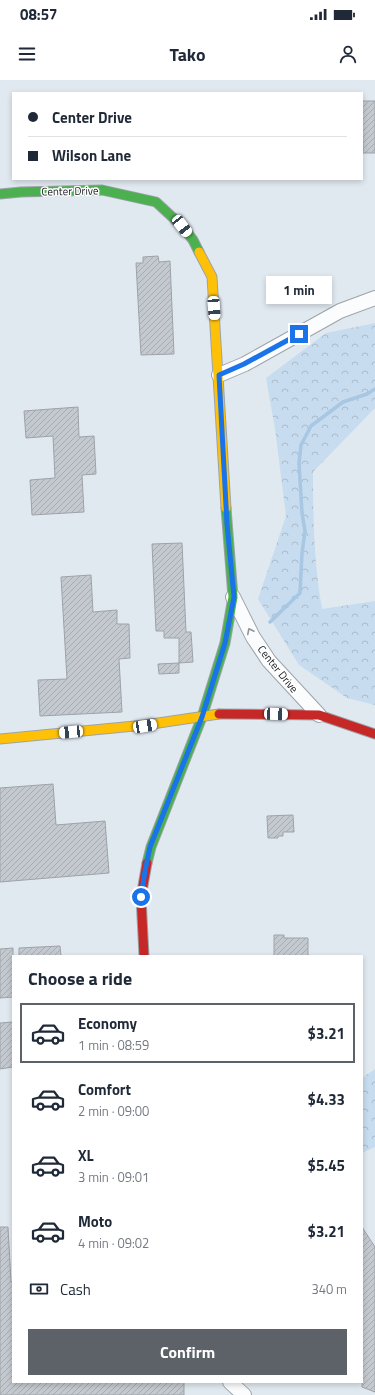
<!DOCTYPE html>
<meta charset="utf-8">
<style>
body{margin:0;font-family:"Titillium Web",sans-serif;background:#f6f6f7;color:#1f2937;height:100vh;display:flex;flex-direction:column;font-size:15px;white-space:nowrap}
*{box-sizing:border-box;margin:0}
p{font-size:13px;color:#747a83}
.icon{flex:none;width:22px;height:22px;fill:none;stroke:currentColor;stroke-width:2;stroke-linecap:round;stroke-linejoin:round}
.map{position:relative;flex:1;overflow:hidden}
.panel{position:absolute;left:12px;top:875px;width:351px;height:428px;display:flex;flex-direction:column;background:#fff;border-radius:0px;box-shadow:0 2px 6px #0003}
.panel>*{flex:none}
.banner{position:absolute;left:12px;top:12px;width:351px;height:88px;border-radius:0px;box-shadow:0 2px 6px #0003;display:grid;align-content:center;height:88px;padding:0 16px;background:#fff}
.end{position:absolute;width:18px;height:18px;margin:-9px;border:5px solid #1a73e8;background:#fff;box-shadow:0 0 0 2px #fff}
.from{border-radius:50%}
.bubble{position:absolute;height:28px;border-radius:0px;background:#fff;box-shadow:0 2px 6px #0003;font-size:13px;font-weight:700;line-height:28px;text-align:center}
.car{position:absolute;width:12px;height:24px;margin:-12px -6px;border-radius:5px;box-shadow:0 0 3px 1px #0007;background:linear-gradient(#fff 24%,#345 0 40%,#fff 0 76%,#345 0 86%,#fff 0)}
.banner b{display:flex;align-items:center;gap:14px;height:38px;font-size:15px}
.banner b+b{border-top:1px solid #e0e1e3}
.banner i{width:10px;height:10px;background:#1f2937}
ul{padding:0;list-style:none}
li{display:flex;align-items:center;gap:12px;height:60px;margin:0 8px 6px;padding:0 8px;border:2px solid transparent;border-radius:0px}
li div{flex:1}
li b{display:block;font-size:15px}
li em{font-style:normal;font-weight:700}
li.selected{border-color:#5c6268}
li>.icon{width:36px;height:36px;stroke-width:1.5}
h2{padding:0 16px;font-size:18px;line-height:48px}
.pay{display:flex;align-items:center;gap:10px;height:44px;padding:0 16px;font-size:15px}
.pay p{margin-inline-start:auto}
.primary-button{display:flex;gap:8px;margin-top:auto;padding:8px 16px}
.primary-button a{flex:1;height:46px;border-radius:0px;background:#5c6268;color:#fff;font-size:16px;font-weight:700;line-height:46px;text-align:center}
.status{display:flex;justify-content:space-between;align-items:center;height:28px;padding:0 20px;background:#fff;direction:ltr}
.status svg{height:11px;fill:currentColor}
header{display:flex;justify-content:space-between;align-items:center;height:52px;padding:0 16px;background:#fff;font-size:18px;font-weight:700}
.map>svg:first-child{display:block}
</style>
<div class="status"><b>08:57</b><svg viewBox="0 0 49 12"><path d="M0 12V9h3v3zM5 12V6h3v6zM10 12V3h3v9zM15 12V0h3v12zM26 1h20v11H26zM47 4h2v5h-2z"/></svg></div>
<header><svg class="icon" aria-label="menu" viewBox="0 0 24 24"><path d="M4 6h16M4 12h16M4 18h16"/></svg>Tako<svg class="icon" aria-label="person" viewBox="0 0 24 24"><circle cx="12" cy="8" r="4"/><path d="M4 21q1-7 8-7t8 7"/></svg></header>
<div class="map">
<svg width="375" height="1315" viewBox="0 0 375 1315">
<defs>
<pattern id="forest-crowns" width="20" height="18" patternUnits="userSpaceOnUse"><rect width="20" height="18" fill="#c7dcef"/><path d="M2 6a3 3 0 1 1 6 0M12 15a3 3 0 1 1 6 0" fill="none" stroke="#aabccc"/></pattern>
<pattern id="building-hatch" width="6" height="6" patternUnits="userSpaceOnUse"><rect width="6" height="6" fill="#c3c9ce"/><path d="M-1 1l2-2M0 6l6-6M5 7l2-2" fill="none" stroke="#a7acb0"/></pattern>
</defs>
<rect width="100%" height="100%" fill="#e1e9f0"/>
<g fill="url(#forest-crowns)">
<path d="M 375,243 L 375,328 L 313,392 C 313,438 314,484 322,529 L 375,521 L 375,625 L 347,618 L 299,585 L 258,519 L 286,436 L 275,349 L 266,298 L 326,253 Z"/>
<path d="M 375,989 L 375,1067 L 362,1073 L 362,998 Z"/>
</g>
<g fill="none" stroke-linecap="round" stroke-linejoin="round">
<path stroke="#a7c7e3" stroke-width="3.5" d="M 270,542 L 300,513 L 302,473 L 305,451 L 302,433 L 299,383 L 301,365 L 311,346 L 343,322 L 367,314 L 375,309"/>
</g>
<g fill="url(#building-hatch)" stroke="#9da3a8">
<path d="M 362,21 L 375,21 L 375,73 L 363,73 Z"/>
<path d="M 158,176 L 159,182 L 170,181 L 174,274 L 141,275 L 136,183 L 143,183 L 143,177 Z"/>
<path d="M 78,327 L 79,357 L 94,356 L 96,394 L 82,395 L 84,432 L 32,435 L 30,400 L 55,398 L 53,356 L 26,358 L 24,331 Z"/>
<path d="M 182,463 L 186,552 L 191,552 L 193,582 L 179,583 L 179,558 L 164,558 L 164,551 L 156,551 L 152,464 Z"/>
<path d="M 91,495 L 93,532 L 117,530 L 117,544 L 129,544 L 130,578 L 119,579 L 122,632 L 40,636 L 38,600 L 67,599 L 61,497 Z"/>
<path d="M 179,583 L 179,593 L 159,594 L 158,584 Z"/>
<path d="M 53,704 L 56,745 L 105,741 L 109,793 L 0,802 L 0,708 Z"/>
<path d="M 293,735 L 294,752 L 283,752 L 283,756 L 278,756 L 278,758 L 268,758 L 267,736 Z"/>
<path d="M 274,855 L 284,855 L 284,858 L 308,858 L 308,876 L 274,876 Z"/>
<path d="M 60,866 L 61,876 L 19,876 L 19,868 Z"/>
<path d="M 13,868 L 13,917 L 0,918 L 0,869 Z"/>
<path d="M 13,942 L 13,987 L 0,989 L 0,943 Z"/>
<path d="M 0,1147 L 8,1147 L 11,1202 L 13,1201 L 13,1302 L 184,1302 L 184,1315 L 0,1315 Z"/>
<path d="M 362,1147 L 375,1167 L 375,1312 L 362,1307 Z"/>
</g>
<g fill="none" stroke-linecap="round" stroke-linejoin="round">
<g stroke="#9da3a8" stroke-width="16">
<g id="street">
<path d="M 219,295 L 245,284 L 340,231 L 375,218"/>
<path d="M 233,517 L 253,557 L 269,581 L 319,635"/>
<path d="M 230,1302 L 244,1315"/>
</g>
</g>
<g stroke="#9da3a8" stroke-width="11">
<g id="fast">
<path d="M 0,114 L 21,112 L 102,110 L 156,122 L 182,146 L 193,160 L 199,172"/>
<path d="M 147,783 L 151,767 L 202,637 L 225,563 L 233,517 L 226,428"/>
</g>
</g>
<g stroke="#9da3a8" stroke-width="11">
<g id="slow">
<path d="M 199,172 L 212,197 L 226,428"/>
<path d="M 0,659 L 145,645 L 219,634"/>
</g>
</g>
<g stroke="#9da3a8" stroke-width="11">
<g id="jam">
<path d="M 219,634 L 319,635 L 375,654"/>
<path d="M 144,876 L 141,817 L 147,783"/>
</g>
</g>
<use href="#street" stroke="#fafcfd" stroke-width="14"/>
<use href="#fast" stroke="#4caf50" stroke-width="9"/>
<use href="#slow" stroke="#ffc107" stroke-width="9"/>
<use href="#jam" stroke="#c62828" stroke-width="9"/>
</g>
<defs><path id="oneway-chevron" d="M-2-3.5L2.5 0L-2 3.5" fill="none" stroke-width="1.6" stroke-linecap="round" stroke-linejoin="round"/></defs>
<use stroke="#939699" href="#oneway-chevron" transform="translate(250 551) rotate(-117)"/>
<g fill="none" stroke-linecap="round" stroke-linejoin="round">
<path stroke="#1a73e8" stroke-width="5" d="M 141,817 L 145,791 L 150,767 L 202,637 L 225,563 L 234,517 L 227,444 L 219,295 L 244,284 L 299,254"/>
</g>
<g text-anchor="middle" stroke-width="3" stroke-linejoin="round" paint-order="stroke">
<g font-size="11" fill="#151a1f" stroke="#fff">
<text transform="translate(70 111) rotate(-1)" y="4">Center Drive</text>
<text transform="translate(278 589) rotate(51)" y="4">Center Drive</text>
</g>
</g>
</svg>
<i class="end from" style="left:141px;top:817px"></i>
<i class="end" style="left:299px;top:254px"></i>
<div class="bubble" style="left:266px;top:196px;width:66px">1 min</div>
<i class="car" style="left:182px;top:146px;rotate:142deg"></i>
<i class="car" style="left:214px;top:228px;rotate:176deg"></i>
<i class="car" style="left:276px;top:634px;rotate:92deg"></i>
<i class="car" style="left:145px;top:646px;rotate:81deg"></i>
<i class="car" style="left:71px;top:652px;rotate:265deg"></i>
<div class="banner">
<b><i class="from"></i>Center Drive</b>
<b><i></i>Wilson Lane</b>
</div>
<section class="panel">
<h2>Choose a ride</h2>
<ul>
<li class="selected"><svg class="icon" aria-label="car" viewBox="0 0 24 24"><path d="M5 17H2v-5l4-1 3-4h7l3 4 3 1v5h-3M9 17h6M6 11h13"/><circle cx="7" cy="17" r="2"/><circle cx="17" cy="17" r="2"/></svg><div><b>Economy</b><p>1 min · 08:59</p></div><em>$3.21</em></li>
<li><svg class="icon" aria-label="car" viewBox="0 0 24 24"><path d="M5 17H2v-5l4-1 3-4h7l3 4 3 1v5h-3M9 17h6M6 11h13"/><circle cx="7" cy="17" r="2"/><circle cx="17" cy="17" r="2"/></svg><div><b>Comfort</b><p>2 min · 09:00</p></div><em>$4.33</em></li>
<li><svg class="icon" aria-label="car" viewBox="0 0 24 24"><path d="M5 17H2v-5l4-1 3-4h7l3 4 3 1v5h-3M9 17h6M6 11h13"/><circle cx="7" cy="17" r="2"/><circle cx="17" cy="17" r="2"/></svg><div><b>XL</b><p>3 min · 09:01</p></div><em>$5.45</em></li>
<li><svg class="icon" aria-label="car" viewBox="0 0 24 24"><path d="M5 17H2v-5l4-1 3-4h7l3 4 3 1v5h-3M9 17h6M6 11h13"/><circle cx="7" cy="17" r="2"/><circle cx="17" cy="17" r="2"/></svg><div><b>Moto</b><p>4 min · 09:02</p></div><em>$3.21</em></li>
</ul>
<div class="pay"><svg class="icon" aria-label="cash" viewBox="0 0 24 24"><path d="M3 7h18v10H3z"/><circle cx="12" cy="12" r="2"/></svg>Cash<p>340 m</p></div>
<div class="primary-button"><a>Confirm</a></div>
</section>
</div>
